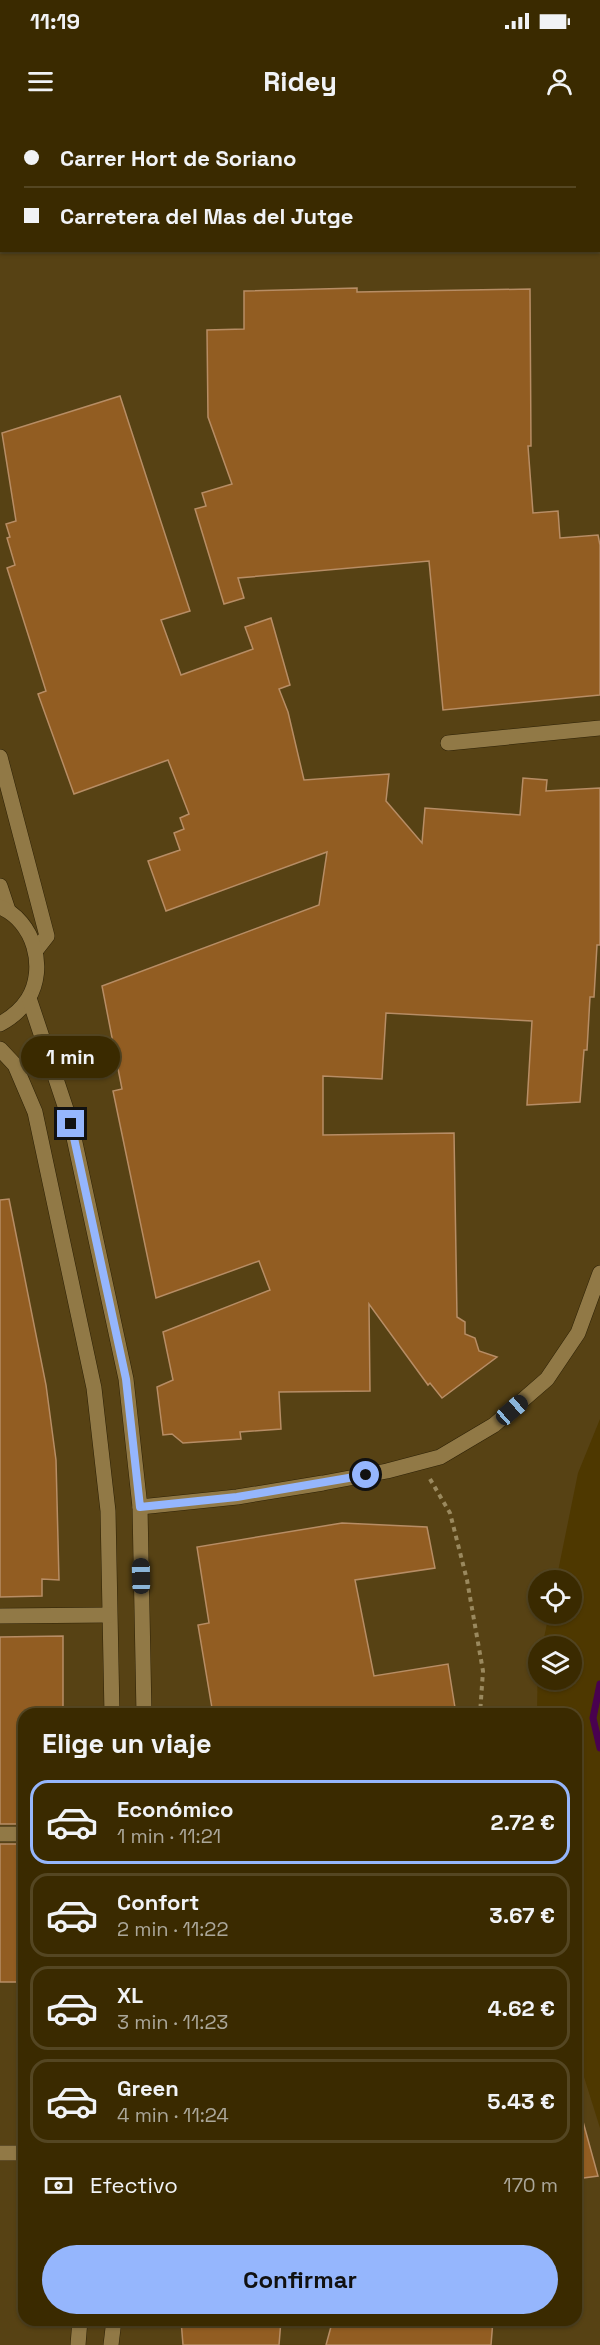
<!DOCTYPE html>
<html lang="es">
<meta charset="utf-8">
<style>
body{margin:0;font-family:"Space Grotesk",sans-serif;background:#41320a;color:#f1f3f6;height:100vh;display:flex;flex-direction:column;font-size:22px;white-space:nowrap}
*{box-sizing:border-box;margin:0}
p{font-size:20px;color:#aba799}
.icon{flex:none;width:33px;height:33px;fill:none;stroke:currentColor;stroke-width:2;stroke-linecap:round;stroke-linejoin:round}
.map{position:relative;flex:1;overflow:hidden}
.sheet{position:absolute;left:18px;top:1588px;width:564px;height:618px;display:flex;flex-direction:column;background:#3a2a00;border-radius:18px;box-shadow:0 2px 4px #0004,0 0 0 2px #544622}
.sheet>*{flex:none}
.hud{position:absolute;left:0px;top:0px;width:600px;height:132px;box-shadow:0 2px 4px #0004,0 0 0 2px #544622;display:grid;align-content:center;height:132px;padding:0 24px;background:#3a2a00}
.buttons{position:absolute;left:528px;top:1450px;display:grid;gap:12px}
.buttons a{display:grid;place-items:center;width:54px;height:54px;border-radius:50%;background:#3a2a00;box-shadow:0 2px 4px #0004,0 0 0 2px #544622;font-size:30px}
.end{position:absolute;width:27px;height:27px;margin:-14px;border:8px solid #95b6fd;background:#111;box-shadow:0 0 0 3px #111}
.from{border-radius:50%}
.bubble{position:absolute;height:42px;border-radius:21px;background:#3a2a00;box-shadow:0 2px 4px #0004,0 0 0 2px #544622;font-size:20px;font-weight:700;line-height:42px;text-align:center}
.car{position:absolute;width:18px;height:36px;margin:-18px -9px;border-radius:8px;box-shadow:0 0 4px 2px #0007;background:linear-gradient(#222 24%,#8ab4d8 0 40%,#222 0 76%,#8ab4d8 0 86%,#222 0)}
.hud b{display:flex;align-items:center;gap:21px;height:57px;font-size:22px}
.hud b+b{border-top:2px solid #544622}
.hud i{width:15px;height:15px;background:#f1f3f6}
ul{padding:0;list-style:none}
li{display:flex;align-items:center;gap:18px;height:84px;margin:0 12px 9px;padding:0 12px;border:3px solid #544622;border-radius:18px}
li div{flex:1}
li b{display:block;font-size:22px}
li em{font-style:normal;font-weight:700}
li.selected{border-color:#95b6fd}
li>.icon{width:54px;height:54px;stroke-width:1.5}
h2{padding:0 24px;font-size:27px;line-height:72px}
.pay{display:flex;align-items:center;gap:15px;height:66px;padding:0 24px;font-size:22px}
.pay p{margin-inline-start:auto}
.cta{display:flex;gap:12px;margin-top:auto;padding:12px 24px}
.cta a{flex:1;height:69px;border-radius:36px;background:#95b6fd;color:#111;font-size:24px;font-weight:700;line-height:69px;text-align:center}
.status{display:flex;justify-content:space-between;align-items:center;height:42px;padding:0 30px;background:#3a2a00;direction:ltr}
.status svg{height:16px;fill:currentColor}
header{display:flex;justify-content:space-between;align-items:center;height:78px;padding:0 24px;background:#3a2a00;font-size:27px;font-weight:700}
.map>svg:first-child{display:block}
</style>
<div class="status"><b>11:19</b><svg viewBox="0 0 49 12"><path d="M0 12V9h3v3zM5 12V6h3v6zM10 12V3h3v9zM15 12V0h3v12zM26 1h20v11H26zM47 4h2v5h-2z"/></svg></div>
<header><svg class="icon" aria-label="menu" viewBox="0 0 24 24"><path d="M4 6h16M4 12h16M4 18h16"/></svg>Ridey<svg class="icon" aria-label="person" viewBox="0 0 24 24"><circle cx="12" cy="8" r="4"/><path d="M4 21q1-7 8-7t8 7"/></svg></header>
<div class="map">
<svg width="600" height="2225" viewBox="0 0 600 2225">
<rect width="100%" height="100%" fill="#4e3800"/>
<path fill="#574214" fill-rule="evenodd" d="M 0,0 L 600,0 L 600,1299 L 578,1353 L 556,1461 L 538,1461 L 538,1494 L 549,1494 L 542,1527 L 538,1527 L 537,1594 L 24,1594 L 24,2200 L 576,2200 L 576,1921 L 584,1957 L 600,2008 L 600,2225 L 0,2225 ZM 2,2 L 598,2 L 598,130 L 2,130 Z"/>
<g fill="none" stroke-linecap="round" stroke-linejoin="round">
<path stroke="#49014f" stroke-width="7" d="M 600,1564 L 593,1598 L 600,1628"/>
</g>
<g fill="#925d22" stroke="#b78d65" stroke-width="1.5">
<path d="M 357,168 L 357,172 L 530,169 L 531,326 L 528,326 L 533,393 L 558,391 L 560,418 L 598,415 L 600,425 L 600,575 L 443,590 L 429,441 L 238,458 L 244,478 L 224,484 L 195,389 L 206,386 L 202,373 L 232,364 L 208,297 L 207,210 L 244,209 L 244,171 Z"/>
<path d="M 120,276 L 190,491 L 161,500 L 181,555 L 253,529 L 245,507 L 271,498 L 290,565 L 279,569 L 288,592 L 304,660 L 389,654 L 386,681 L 422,723 L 425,688 L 520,695 L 523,658 L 547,660 L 546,671 L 600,668 L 600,825 L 597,825 L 594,877 L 590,877 L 587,930 L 584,930 L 580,982 L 527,985 L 532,901 L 386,893 L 382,959 L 323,956 L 323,1015 L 454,1013 L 457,1197 L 465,1202 L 465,1214 L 475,1218 L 479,1231 L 497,1237 L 442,1278 L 430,1263 L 428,1265 L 369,1184 L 370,1271 L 279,1272 L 281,1309 L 240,1312 L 241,1319 L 183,1323 L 172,1314 L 163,1315 L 157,1267 L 173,1260 L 163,1212 L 270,1170 L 259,1141 L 156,1178 L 113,971 L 122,969 L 102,866 L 319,785 L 327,732 L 166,791 L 148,741 L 180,730 L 174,713 L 184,709 L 180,698 L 189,694 L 168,640 L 74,674 L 38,574 L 46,571 L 7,448 L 15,445 L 7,418 L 10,417 L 6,404 L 16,401 L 2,313 Z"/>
<path d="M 9,1079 L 46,1265 L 56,1340 L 59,1460 L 42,1459 L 42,1476 L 0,1477 L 0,1080 Z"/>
<path d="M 342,1403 L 427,1407 L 435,1448 L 355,1460 L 374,1556 L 448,1544 L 456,1594 L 213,1594 L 198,1505 L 209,1503 L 197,1427 Z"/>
<path d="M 63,1516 L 63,1594 L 24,1594 L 24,1704 L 0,1704 L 0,1517 Z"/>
<rect x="0" y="1724" width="24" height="138"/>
<path d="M 582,1998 L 598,2056 L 576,2059 L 576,1999 Z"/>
<path d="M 181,2200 L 281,2200 L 279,2225 L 183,2225 Z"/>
<path d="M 348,2200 L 493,2200 L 491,2225 L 326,2225 L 332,2203 Z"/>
</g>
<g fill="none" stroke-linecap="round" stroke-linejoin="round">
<g stroke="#2d2106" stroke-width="16">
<g id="minor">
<path d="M 151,0 L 151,2"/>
<path d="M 598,109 L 600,109"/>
<path d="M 448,623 L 600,608"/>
<path d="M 0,637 L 47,816 L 36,830"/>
<path d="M 0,766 L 8,790"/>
<path d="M 0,787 C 34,801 47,848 28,879 C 21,890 11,898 0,904"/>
<path d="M 29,878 L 71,1004 L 126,1259 L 140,1387 L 144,1594"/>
<path d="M 0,929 L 15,945 L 35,992 L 94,1268 L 108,1391 L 112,1594"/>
<path d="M 140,1387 L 237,1377 L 323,1363 L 387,1351 L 440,1337 L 494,1305 L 547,1259 L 578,1213 L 600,1153"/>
<path d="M 0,1496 L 109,1495"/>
<path d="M 0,1714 L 24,1714"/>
<path d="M 0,2033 L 24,2033"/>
<path d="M 78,2225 L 80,2200"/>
<path d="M 111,2225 L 114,2200"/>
</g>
</g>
<path stroke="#9a895e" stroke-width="4" stroke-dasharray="4.5 4.5" stroke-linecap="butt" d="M 430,1359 L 450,1393 L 467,1460 L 483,1551 L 480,1594"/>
<use href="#minor" stroke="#917946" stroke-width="15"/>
</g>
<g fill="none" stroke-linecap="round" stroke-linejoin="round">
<path stroke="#95b6fd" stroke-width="8" d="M 71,1004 L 126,1259 L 140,1387 L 237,1377 L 366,1355"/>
</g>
</svg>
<div class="buttons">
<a><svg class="icon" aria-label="locate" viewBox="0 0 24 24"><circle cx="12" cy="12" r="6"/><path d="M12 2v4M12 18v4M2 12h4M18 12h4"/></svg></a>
<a><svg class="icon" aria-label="layers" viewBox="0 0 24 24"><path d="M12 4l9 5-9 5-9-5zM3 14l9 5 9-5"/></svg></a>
</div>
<i class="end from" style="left:366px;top:1355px"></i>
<i class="end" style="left:71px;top:1004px"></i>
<div class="bubble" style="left:21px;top:916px;width:99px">1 min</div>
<i class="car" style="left:512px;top:1290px;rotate:49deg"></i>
<i class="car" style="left:141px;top:1456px;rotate:359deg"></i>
<div class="hud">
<b><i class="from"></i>Carrer Hort de Soriano</b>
<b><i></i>Carretera del Mas del Jutge</b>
</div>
<section class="sheet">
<h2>Elige un viaje</h2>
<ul>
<li class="selected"><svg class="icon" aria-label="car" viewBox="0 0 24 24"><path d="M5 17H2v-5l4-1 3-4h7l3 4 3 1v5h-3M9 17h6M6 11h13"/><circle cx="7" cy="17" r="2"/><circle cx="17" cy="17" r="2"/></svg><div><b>Económico</b><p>1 min · 11:21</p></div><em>2.72 €</em></li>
<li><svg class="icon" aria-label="car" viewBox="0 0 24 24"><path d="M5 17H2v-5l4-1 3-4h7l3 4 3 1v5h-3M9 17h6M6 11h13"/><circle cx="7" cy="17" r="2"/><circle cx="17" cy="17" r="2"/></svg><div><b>Confort</b><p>2 min · 11:22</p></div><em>3.67 €</em></li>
<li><svg class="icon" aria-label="car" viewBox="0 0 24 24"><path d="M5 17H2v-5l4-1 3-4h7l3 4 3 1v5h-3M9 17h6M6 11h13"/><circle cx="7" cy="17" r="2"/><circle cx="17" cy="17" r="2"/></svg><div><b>XL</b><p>3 min · 11:23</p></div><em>4.62 €</em></li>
<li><svg class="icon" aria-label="car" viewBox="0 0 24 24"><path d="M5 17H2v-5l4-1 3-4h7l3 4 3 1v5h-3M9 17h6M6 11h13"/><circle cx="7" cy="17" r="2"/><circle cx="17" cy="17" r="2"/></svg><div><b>Green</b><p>4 min · 11:24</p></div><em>5.43 €</em></li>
</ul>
<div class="pay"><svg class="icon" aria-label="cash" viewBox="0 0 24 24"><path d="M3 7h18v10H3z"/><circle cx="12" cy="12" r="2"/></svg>Efectivo<p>170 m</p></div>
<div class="cta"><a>Confirmar</a></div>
</section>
</div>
